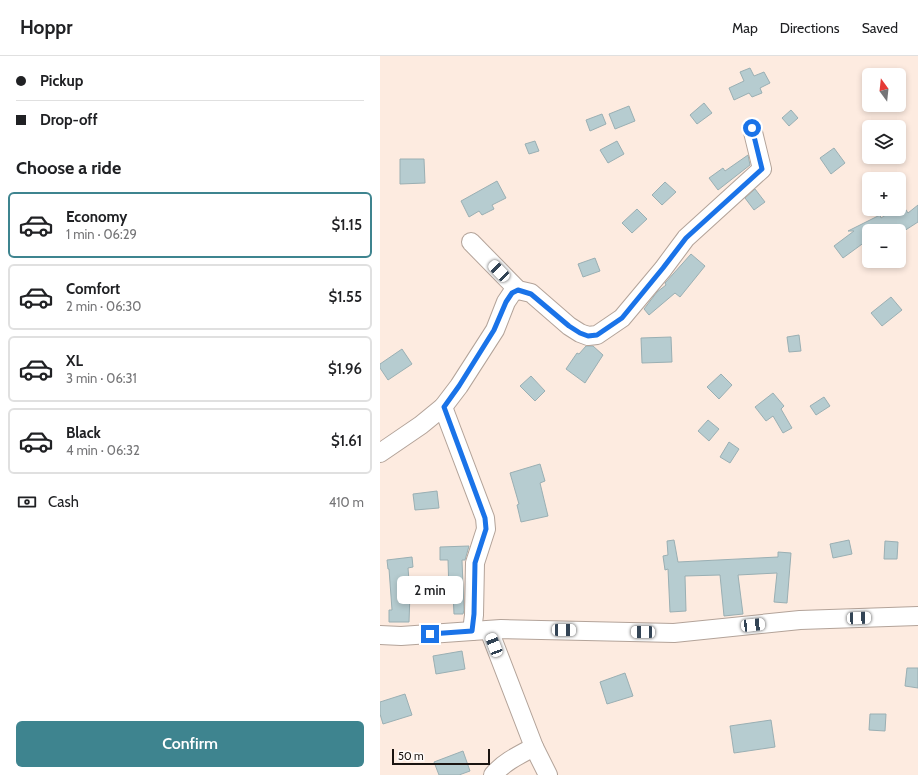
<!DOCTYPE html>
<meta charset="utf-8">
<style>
body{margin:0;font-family:Cabin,sans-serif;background:#f6f6f6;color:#202124;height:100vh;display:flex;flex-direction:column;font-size:15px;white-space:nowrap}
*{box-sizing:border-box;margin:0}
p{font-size:13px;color:#757577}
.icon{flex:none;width:22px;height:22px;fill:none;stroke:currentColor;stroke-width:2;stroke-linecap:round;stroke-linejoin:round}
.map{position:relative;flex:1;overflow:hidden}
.side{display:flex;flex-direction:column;background:#fff;width:380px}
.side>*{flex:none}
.guide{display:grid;align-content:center;height:88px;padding:0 16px;background:#fff}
.needle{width:26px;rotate:345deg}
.fabs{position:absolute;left:482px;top:12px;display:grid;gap:8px}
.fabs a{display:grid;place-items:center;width:44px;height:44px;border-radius:6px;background:#fff;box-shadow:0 2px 6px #0003;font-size:20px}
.scale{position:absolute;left:12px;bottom:10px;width:98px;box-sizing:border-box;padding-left:4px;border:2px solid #1a1411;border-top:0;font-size:11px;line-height:14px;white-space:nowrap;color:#1a1411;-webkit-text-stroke:3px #fffbf9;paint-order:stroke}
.end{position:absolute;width:18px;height:18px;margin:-9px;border:5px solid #1a73e8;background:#fff;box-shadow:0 0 0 2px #fff}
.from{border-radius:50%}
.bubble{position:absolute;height:28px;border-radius:6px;background:#fff;box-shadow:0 2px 6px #0003;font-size:13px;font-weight:600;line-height:28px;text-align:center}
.car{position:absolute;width:12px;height:24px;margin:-12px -6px;border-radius:5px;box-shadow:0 0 3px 1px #0007;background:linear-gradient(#fff 24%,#345 0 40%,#fff 0 76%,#345 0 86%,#fff 0)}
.guide b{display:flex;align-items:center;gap:14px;height:38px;font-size:15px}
.guide b+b{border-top:1px solid #e0e0e0}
.guide i{width:10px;height:10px;background:#202124}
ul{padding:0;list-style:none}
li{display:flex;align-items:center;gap:12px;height:66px;margin:0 8px 6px;padding:0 8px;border:2px solid #e0e0e0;border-radius:6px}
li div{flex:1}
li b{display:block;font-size:15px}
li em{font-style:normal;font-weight:600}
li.selected{border-color:#3e848f}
li>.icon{width:36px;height:36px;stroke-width:1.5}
h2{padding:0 16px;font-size:18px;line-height:48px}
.pay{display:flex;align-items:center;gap:10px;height:44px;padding:0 16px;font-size:15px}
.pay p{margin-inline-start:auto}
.action{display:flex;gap:8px;margin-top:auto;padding:8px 16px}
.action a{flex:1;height:46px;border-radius:6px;background:#3e848f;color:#fff;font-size:16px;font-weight:600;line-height:46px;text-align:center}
header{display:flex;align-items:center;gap:24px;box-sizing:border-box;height:56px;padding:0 20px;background:#fff;border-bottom:1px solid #e0e0e0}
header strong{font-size:19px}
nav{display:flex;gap:22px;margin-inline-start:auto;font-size:14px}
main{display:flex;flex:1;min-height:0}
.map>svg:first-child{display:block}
</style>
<header>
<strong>Hoppr</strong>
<nav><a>Map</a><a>Directions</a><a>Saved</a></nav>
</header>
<main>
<section class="side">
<div class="guide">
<b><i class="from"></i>Pickup</b>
<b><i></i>Drop-off</b>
</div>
<h2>Choose a ride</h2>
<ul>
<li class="selected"><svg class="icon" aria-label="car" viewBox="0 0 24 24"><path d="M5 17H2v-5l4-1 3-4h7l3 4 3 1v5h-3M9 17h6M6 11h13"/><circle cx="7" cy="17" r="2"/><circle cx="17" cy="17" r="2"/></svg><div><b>Economy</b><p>1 min · 06:29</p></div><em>$1.15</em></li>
<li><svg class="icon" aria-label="car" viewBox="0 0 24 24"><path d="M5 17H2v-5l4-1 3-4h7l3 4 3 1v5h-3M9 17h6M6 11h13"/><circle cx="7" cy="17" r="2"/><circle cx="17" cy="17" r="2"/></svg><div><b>Comfort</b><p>2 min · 06:30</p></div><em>$1.55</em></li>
<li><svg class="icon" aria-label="car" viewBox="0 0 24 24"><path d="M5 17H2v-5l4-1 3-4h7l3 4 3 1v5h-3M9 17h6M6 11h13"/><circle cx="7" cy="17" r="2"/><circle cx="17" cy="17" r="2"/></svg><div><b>XL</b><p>3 min · 06:31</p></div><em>$1.96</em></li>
<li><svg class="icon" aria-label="car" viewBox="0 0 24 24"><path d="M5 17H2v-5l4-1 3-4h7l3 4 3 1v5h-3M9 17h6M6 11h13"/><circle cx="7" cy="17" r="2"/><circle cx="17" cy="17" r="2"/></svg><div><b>Black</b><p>4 min · 06:32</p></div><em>$1.61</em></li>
</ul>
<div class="pay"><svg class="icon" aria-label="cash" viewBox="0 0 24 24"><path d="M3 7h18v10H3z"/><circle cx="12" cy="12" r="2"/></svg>Cash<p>410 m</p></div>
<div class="action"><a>Confirm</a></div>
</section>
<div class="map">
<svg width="538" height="719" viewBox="0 0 538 719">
<rect width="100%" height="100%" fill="#fdebe0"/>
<g fill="#b6ccd0" stroke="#9aafb3">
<path d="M 370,12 L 374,20 L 384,16 L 390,27 L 380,32 L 382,37 L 372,41 L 369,37 L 354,44 L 349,32 L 364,25 L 360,16 Z"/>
<path d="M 324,47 L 332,57 L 317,68 L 310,59 Z"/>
<path d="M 249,50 L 255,65 L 235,73 L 229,58 Z"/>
<path d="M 411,54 L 418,62 L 409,70 L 402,62 Z"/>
<path d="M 222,58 L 226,68 L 210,75 L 206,64 Z"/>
<path d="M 155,85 L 159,95 L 149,98 L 145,88 Z"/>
<path d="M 237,85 L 244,98 L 228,107 L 220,94 Z"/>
<path d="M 454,92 L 465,107 L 451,118 L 440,102 Z"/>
<path d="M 368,99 L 370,109 L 338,134 L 329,122 L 343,112 L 345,115 Z"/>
<path d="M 20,103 L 44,103 L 45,127 L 20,128 Z"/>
<path d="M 117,125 L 126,142 L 112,149 L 114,153 L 102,159 L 99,155 L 89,161 L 81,145 Z"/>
<path d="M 285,126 L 296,136 L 282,149 L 272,139 Z"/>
<path d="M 375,133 L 385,146 L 374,154 L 365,142 Z"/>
<path d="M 522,148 L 528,157 L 538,149 L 538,166 L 524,175 L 489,175 L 489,183 L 463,202 L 454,190 L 474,175 L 468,175 L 500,159 L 501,162 L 515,153 L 519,153 L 519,150 Z"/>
<path d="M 257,153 L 267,163 L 252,177 L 242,167 Z"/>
<path d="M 311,198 L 325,210 L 300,241 L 295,237 L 269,259 L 264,253 L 277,236 L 286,229 L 285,227 Z"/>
<path d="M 215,202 L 220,215 L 203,221 L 198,208 Z"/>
<path d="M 511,241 L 522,254 L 502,270 L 491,257 Z"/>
<path d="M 419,279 L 421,295 L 409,296 L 407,281 Z"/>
<path d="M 291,281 L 292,306 L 262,307 L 261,282 Z"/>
<path d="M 206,290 L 213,290 L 223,299 L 205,327 L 186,313 L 197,297 L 199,298 Z"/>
<path d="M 22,293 L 32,308 L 8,324 L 0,312 L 0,308 Z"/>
<path d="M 341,318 L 352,329 L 339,343 L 327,331 Z"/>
<path d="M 151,320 L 165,335 L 155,345 L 140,330 Z"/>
<path d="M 393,337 L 404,350 L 401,353 L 412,372 L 403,377 L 393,360 L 386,365 L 375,351 Z"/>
<path d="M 444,341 L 450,350 L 436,359 L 430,350 Z"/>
<path d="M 328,364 L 339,373 L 329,385 L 318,375 Z"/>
<path d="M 349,386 L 359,393 L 350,407 L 340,401 Z"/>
<path d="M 160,408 L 165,425 L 160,427 L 168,460 L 141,466 L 137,449 L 139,448 L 130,417 Z"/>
<path d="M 57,435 L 59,452 L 35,454 L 33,438 Z"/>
<path d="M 294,484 L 298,506 L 398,501 L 398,496 L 411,497 L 407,547 L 394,546 L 397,517 L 358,519 L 363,558 L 344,560 L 340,519 L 305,520 L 306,555 L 290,556 L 288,513 L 285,514 L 283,500 L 288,499 L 287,485 Z"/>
<path d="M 469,484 L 472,498 L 453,502 L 450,488 Z"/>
<path d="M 505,485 L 518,486 L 517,503 L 504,503 Z"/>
<path d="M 89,490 L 85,504 L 82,504 L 84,554 L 83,558 L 74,558 L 73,536 L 69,536 L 68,504 L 60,504 L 60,491 Z"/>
<path d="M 32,501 L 33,511 L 28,512 L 30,537 L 29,566 L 9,566 L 9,554 L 12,554 L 9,513 L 8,513 L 7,504 Z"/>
<path d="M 82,595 L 85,613 L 56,618 L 53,600 Z"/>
<path d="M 527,612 L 538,612 L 538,632 L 525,630 Z"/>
<path d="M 245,617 L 253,640 L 227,648 L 220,626 Z"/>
<path d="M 25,638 L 32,659 L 3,668 L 0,658 L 0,646 Z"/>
<path d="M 490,658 L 506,658 L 505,675 L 489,674 Z"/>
<path d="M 391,664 L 395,691 L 354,697 L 350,670 Z"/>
<path d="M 83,695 L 90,715 L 79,719 L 59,719 L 54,706 Z"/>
</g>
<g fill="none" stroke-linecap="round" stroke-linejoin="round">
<g stroke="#b3a399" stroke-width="20">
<g id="minor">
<path d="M 91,186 L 138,234"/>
<path d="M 63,351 L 105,462 L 106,473 L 95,507 L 94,559 L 92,575"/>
<path d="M 0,397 L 41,369 L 63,351 L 79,330 L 115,274 L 126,246 L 132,237 L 138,234 L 151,237 L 189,270 L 200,277 L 208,280 L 217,279 L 242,262 L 283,213 L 306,182 L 382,113 L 372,72"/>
<path d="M 109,574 L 154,691 L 168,719"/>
<path d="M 0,579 L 21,580 L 121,573 L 294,577 L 420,564 L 538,560"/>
<path d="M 113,719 C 124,706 139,699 154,691"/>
</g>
</g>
<use href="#minor" stroke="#fff" stroke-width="18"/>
</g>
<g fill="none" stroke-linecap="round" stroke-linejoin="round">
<path stroke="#1a73e8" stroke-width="5" d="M 50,578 L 92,575 L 94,558 L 95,507 L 106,473 L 105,462 L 64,351 L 79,330 L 114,274 L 126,246 L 132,237 L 138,234 L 151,238 L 189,270 L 200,277 L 208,280 L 217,279 L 242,262 L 283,212 L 306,182 L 382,113 L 372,72"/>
</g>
</svg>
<div class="fabs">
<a><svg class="needle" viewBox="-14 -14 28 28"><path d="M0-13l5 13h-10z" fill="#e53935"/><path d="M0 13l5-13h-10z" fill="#757577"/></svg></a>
<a><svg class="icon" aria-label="layers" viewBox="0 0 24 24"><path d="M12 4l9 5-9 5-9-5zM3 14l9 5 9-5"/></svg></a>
<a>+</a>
<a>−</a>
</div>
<div class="scale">50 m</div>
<i class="end from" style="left:372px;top:72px"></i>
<i class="end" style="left:50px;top:578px"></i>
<div class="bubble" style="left:17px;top:520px;width:66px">2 min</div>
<i class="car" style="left:119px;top:215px;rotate:316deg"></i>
<i class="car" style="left:479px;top:562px;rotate:88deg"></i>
<i class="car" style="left:373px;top:569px;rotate:84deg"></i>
<i class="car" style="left:184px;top:574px;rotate:91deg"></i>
<i class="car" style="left:263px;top:576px;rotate:271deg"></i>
<i class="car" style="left:114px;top:589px;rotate:339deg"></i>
</div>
</main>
